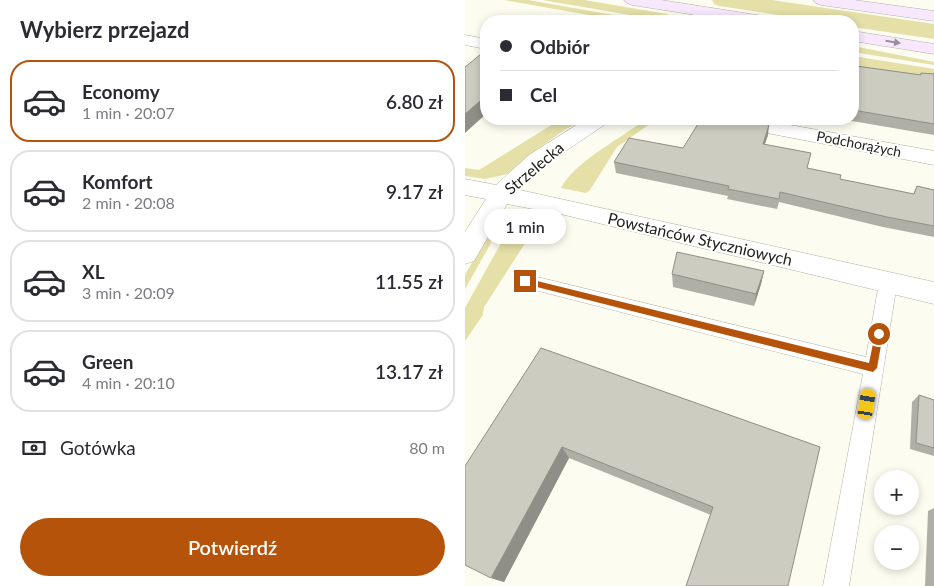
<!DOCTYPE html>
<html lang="pl">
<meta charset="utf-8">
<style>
body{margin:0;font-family:Lato,sans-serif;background:#f2f2f3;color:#2b2b33;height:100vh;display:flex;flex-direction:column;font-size:19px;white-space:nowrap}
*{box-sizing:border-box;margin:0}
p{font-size:16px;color:#7c7c81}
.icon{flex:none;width:28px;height:28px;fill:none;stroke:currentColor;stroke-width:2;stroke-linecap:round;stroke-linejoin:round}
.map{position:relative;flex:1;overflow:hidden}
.side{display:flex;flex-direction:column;background:#fff;width:465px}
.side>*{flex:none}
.guide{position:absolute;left:15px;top:15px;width:379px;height:110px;border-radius:20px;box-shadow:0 2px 8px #0003;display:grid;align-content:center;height:110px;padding:0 20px;background:#fff}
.fabs{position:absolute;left:409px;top:470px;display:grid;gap:10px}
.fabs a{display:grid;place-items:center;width:45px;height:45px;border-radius:50%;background:#fff;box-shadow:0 2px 8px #0003;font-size:25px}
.end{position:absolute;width:22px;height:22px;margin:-11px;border:6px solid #b45309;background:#fff;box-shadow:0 0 0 2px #fff}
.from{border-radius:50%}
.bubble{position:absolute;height:35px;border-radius:18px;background:#fff;box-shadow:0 2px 8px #0003;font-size:16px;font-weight:600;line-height:35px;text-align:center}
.car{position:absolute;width:15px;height:30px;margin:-15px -8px;border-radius:6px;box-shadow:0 0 4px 1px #0007;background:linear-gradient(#f5c518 24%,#345 0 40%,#f5c518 0 76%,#345 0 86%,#f5c518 0)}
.guide b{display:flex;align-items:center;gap:18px;height:48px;font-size:19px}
.guide b+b{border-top:1px solid #e1e1e2}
.guide i{width:12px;height:12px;background:#2b2b33}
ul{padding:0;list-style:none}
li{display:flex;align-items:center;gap:15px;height:82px;margin:0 10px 8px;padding:0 10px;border:2px solid #e1e1e2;border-radius:20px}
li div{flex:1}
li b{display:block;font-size:19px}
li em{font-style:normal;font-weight:600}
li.on{border-color:#b45309}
li>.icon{width:45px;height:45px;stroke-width:1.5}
h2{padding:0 20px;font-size:22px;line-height:60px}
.pay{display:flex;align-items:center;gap:12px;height:55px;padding:0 20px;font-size:19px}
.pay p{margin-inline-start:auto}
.cta{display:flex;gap:10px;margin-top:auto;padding:10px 20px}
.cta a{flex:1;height:58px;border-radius:30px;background:#b45309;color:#fff;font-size:20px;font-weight:600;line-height:58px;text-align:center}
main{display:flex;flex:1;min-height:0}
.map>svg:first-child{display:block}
</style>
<main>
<section class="side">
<h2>Wybierz przejazd</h2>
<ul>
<li class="on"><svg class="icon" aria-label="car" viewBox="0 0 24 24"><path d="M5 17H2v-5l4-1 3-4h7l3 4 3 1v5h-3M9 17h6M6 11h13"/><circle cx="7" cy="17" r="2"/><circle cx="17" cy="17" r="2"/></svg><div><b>Economy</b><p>1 min · 20:07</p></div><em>6.80 zł</em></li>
<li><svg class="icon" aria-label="car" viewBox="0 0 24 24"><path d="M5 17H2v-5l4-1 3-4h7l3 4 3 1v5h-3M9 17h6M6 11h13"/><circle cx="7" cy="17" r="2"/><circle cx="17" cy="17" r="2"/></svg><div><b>Komfort</b><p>2 min · 20:08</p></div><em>9.17 zł</em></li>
<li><svg class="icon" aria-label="car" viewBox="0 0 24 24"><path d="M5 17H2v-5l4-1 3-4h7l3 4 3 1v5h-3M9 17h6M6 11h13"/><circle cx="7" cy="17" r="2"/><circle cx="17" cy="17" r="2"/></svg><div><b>XL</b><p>3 min · 20:09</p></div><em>11.55 zł</em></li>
<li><svg class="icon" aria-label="car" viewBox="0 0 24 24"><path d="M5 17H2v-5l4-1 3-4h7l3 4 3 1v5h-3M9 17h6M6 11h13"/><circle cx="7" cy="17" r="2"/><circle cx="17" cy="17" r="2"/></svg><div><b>Green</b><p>4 min · 20:10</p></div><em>13.17 zł</em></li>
</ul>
<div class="pay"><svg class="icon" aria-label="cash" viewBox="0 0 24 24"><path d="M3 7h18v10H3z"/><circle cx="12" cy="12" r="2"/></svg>Gotówka<p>80 m</p></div>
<div class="cta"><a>Potwierdź</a></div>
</section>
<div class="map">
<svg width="469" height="586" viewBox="0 0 469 586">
<rect width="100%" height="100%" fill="#fdfcf0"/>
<g fill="#e5dfa8">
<path d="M 39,0 L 63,0 L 183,21 L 158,21 Z"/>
<path d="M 77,0 L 119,0 L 202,14 L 207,18 L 200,21 Z"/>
<path d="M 247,0 L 307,0 L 469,24 L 469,39 L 388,27 L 388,21 L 353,21 L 254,6 L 249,4 Z"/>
<path d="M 388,46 L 469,62 L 469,65 L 388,52 Z"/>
<path d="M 388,56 L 469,69 L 469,83 L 388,70 Z"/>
<path d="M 96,119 L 122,119 L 101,129 L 71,150 L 43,174 L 20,179 L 0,176 L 0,168 L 14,170 Z"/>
<path d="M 176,119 L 192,119 L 152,147 L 125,190 L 121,193 L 96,188 C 109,163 151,141 174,124 Z"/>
<path d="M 53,222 L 67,223 L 68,231 L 19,307 L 18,315 L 0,341 L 0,308 L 41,234 Z"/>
<path d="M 21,238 L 25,239 L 26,243 L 0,289 L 0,275 Z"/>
</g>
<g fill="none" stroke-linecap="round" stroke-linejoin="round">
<g stroke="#b2b1a5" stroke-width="1">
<path id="lane" d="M 60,274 L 401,357 L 414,283 L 417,278 L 423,276 L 429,278 L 432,283 L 384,586 L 358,586 L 398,374 L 54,286 L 51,281 L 54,276 Z"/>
</g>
<g stroke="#b2b1a5" stroke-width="1">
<g id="street">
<path d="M 250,9 L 256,11 L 258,14 L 256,17 L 240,21 L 213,21 L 215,18 Z"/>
<path d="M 0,35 L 21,39 L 21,49 L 0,45 Z"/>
<path d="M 121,119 L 145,119 L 142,123 L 80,165 L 55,190 L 469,282 L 469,304 L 100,215 L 42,204 L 9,261 L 0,264 L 0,232 L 21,199 L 0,195 L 0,179 L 31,185 L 64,155 Z"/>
<path d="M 250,119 L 292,119 L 469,151 L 469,165 L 260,125 L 253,123 Z"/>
</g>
</g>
<g stroke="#b2b1a5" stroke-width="1">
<g id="secondary">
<path d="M 159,0 L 196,0 L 298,16 L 304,18 L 306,21 L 269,21 L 167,5 L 162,3 Z"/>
<path d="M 348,0 L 389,0 L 469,11 L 469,21 L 356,5 L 351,3 Z"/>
<path d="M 388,31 L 469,44 L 469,54 L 388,41 Z"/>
</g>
</g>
<use href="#lane" fill="#fff" fill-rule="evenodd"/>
<use href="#street" fill="#fff" fill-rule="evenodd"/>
<use href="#secondary" fill="#f8e8fe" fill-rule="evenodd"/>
</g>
<g fill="#b0afa6">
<path d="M 388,61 L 391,66 L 455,75 L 456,73 L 469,74 L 469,135 L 375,119 L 388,119 Z"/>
<path d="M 303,135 L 300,144 L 342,168 L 375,179 L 448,194 L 452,186 L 469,190 L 469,237 L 418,227 L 314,202 L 312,209 L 262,199 L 263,196 L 151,173 L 149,162 L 218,148 Z"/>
<path d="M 299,271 L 296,284 L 289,306 L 208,287 L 207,274 Z"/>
<path d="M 76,348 L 355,447 L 246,515 L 104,458 L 39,582 L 26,578 Z"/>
<path d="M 454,395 L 469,400 L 469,456 L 445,449 L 447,402 Z"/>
<path d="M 469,508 L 469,586 L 460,586 L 463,511 Z"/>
</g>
<g fill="#908f87">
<path d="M 21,96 L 21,114 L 0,133 L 0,114 Z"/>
<path d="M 304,125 L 303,135 L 296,154 L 298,144 Z"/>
<path d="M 299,271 L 296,284 L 289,306 L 291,294 Z"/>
<path d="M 97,447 L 104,458 L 39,582 L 26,578 Z"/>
</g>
<g fill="#cdccc1" stroke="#908f87">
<path d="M 21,50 L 21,96 L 0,114 L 0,67 Z"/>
<path d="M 388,61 L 392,62 L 391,66 L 456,75 L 456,73 L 469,74 L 469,124 L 388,110 Z"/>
<path d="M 236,119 L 273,119 L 304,125 L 298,144 L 346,153 L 342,168 L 376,175 L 375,179 L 449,194 L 452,186 L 469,190 L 469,226 L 422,217 L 315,192 L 314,199 L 263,189 L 264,186 L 149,162 L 164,138 L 218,148 Z"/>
<path d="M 212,252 L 299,271 L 291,294 L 207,274 Z"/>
<path d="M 76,348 L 355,447 L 323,586 L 221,586 L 248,507 L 97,447 L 26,578 L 0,565 L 0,466 Z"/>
<path d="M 454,395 L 469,400 L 469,448 L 451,443 Z"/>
</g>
<defs><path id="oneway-solid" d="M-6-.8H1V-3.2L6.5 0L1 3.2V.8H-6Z" transform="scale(1.25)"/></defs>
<use fill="#988f99" href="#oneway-solid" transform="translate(428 42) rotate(9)"/>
<path fill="#b45309" d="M 60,278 L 404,363 L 410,334 L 414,330 L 418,334 L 412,368 L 408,372 L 60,284 L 56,281 Z"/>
<g text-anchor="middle" stroke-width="4" stroke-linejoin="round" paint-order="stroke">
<g font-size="14" fill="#22221d" stroke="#fff">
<text transform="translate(394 144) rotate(11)" y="5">Podchorążych</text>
</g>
<g font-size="16" fill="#22221d" stroke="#fff">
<text transform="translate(69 168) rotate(-40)" y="6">Strzelecka</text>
<text transform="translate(235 239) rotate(13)" y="6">Powstańców Styczniowych</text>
</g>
</g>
</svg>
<div class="fabs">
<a>+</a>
<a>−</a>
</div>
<i class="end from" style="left:414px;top:334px"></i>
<i class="end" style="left:60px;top:281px"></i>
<div class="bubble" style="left:19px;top:209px;width:82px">1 min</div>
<i class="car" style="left:402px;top:404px;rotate:9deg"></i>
<div class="guide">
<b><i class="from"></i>Odbiór</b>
<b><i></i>Cel</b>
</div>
</div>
</main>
